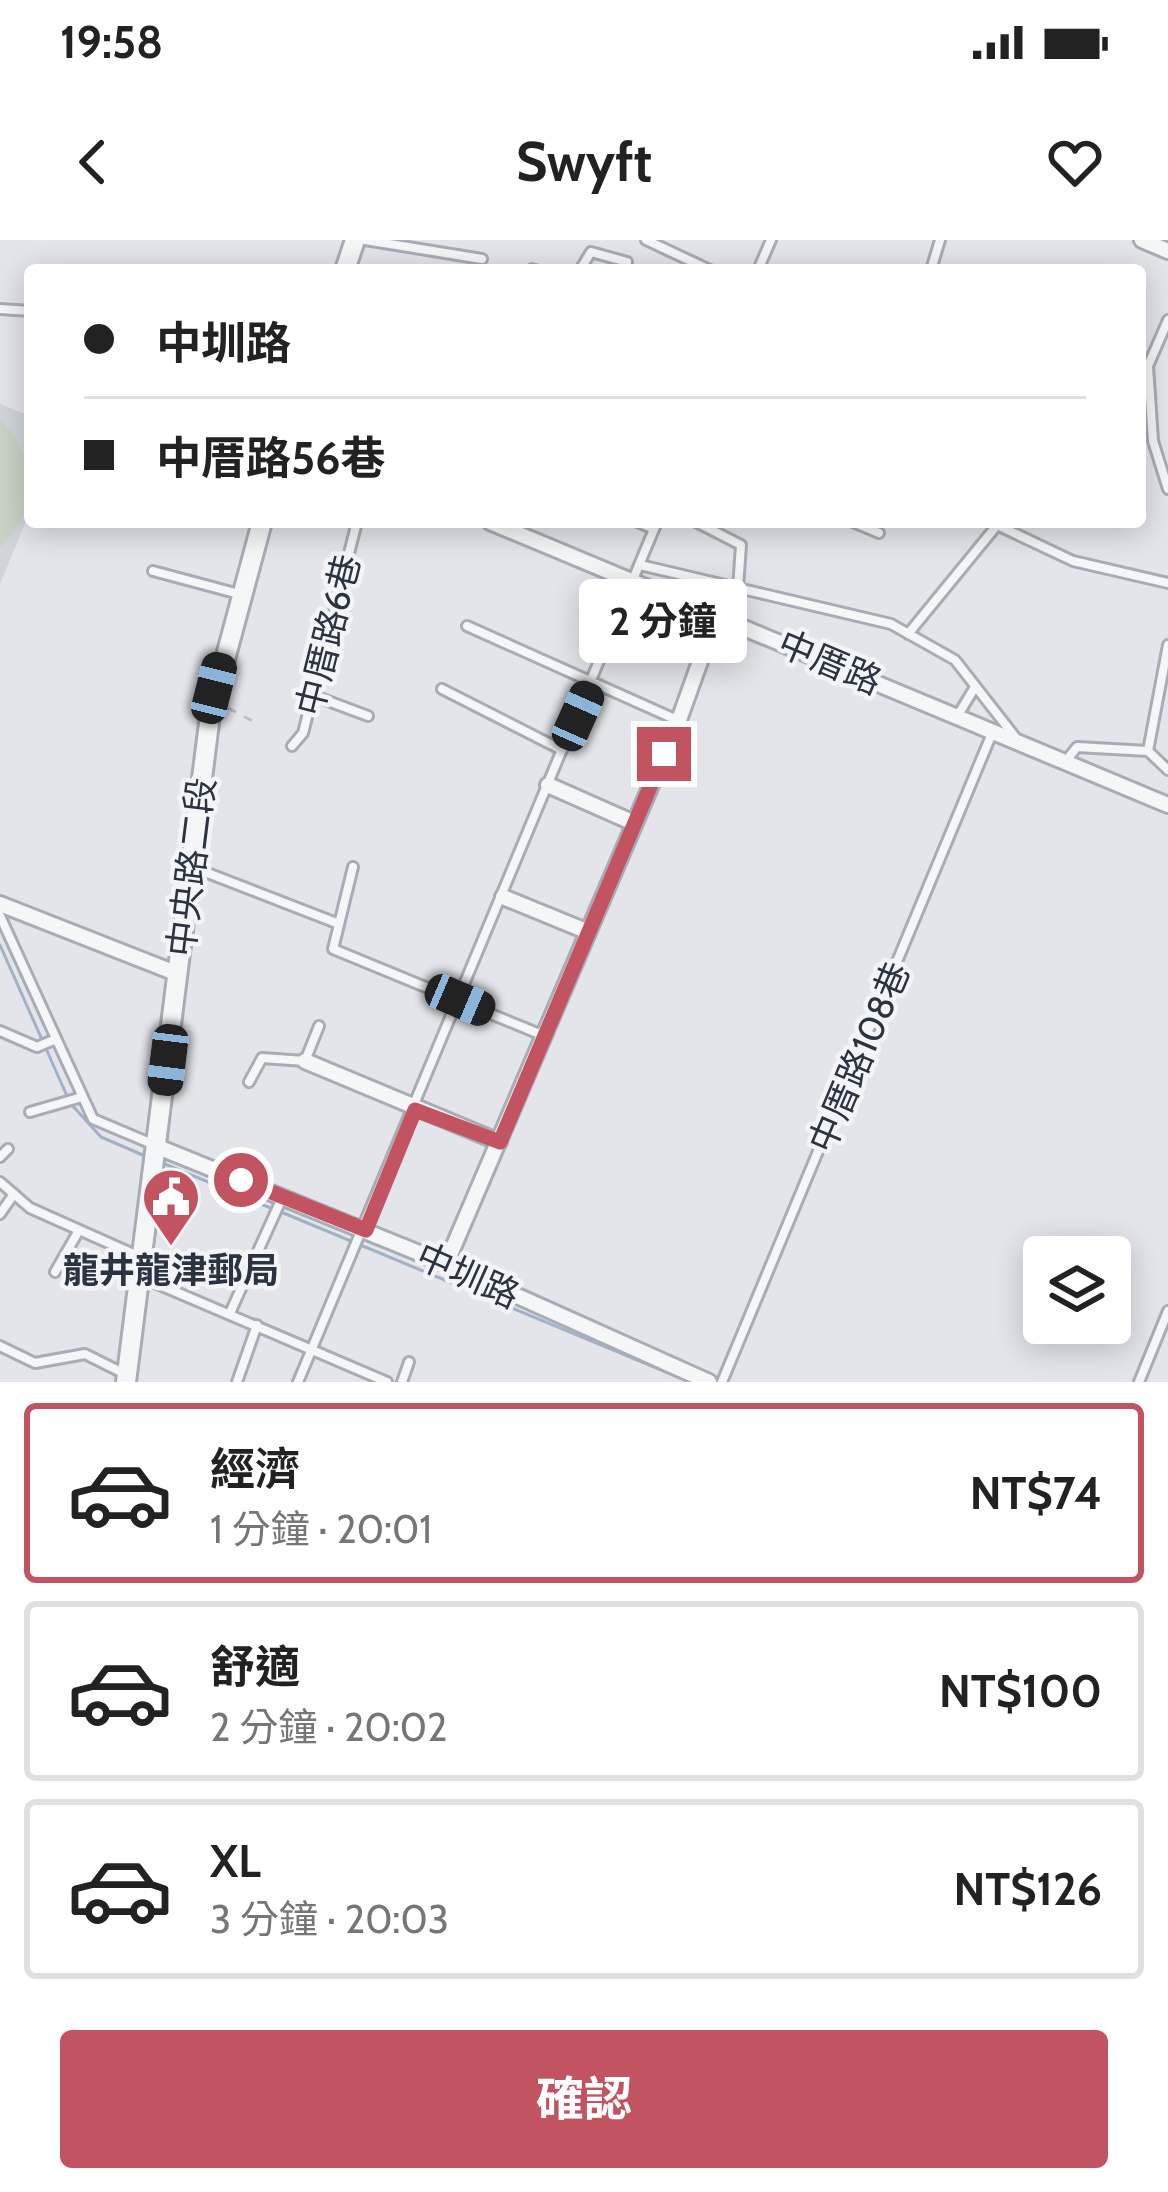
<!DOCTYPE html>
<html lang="zh-TW">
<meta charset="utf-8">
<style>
body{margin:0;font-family:Cabin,"Noto Sans TC",sans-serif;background:#f6f6f6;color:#222;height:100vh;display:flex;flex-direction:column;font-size:45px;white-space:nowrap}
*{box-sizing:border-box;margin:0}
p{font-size:39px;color:#767676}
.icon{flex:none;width:66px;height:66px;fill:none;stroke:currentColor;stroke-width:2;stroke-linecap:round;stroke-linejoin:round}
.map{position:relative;height:1142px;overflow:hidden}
.details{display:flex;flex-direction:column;background:#fff;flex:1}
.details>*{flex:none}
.top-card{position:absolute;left:24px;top:24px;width:1122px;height:264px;border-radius:12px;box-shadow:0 6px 30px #0003;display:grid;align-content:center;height:264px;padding:0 60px;background:#fff}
.tools{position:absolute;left:1023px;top:996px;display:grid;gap:24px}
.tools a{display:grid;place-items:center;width:108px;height:108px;border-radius:12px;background:#fff;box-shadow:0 6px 30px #0003;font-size:60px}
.end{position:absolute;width:54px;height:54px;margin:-27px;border:15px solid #c25461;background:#fff;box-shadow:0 0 0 6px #fff}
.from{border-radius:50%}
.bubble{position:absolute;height:84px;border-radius:12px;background:#fff;box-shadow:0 6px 30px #0003;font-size:39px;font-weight:700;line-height:84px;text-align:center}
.car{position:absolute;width:36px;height:72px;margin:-36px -18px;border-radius:15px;box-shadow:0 0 9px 3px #0007;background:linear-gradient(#222 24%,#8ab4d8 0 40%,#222 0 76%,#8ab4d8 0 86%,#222 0)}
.top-card b{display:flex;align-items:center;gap:42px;height:114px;font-size:45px}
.top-card b+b{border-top:3px solid #e0e0e0}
.top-card i{width:30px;height:30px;background:#222}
ul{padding:21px 0 0;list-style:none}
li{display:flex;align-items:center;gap:36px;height:180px;margin:0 24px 18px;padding:0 36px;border:6px solid #e0e0e0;border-radius:12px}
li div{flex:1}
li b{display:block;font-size:45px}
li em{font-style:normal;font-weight:700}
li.current{border-color:#c25461}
li>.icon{width:108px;height:108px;stroke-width:1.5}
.button{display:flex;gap:24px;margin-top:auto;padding:24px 60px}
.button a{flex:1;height:138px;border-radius:12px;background:#c25461;color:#fff;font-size:48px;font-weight:700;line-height:138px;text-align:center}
.status{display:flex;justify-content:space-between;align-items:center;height:84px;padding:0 60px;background:#fff;direction:ltr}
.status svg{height:33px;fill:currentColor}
header{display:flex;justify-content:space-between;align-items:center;height:156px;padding:0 60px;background:#fff;font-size:54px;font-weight:700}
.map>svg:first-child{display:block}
</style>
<div class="status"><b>19:58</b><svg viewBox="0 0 49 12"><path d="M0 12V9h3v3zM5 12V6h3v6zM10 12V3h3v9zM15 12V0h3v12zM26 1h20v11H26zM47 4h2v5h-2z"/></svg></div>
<header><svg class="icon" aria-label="back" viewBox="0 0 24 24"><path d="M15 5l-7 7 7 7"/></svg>Swyft<svg class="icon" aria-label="heart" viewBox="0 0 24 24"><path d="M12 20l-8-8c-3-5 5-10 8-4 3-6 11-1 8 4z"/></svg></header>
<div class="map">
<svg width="1168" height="1142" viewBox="0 0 1168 1142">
<rect width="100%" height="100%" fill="#e3e5ea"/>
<path fill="#d1d4db" d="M 0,164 L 30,176 L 30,271 L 0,344 Z"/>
<path fill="#c8d3c5" d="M 0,180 C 37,213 39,274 0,307 Z"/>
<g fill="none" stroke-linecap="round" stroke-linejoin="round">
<g stroke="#a1b2c6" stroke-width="3">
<path d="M 0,705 L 67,856"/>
<path d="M 71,864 L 101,897 L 145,916"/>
<path d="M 160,922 L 273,969"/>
<path d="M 281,972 L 690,1142"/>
</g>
<g stroke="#a8acb4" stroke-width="14">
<g id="service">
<path d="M 365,0 L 482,19"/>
<path d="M 646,0 L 710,30"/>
<path d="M 532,29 L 536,30"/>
<path d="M 580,30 L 591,12 L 627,22 L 626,30"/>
<path d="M 758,30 L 771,0"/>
<path d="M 931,30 L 940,0"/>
<path d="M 0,69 L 30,71"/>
<path d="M 1168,80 L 1148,126 L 1153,201 L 1168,249"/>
<path d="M 638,282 L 654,289"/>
<path d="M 696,282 L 741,305 L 738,348"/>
<path d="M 853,282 L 879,293"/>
<path d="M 997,285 L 1073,321 L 1168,343"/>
<path d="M 640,325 L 891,384 L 955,420 L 1019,502"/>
<path d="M 153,331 L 239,354"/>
<path d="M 467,386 L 677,480"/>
<path d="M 908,394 L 998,284"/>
<path d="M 442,449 L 562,510"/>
<path d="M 312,455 L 368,476"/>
<path d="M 958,475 L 975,447"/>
<path d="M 292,506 L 303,493 L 357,282"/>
<path d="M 1148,511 L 1168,405"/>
<path d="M 1065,522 L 1077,507 L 1148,511 L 1168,530"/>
<path d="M 192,627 L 339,684"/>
<path d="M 353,627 L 333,709 L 542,795"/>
<path d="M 0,676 L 93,879 L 157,906"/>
<path d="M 0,791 L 37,807 L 56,799"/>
<path d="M 249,842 L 262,818 L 305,821 L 319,786"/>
<path d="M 30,872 L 82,857"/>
<path d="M 0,917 L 8,909"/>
<path d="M 0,942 L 30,968 L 140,1017"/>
<path d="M 0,974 L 14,954"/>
<path d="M 55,1032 L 78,992"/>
<path d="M 141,1037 L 387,1142"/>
<path d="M 230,1073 L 282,958"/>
<path d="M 0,1106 L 35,1123 L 85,1114 L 125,1134"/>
<path d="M 237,1142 L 257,1085"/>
<path d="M 298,1142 L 657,282"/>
<path d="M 402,1142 L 409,1122"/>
<path d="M 722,1142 L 993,491"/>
<path d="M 1139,1142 L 1168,1071"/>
</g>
</g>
<g stroke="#a8acb4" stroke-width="20">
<g id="minor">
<path d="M 1142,0 L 1168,11"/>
<path d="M 490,282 L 1168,565"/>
<path d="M 548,545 L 634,583"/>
<path d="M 503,657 L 586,691"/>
<path d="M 0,664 L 178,734"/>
<path d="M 305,821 L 499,902"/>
<path d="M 158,907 L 446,1024 L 709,1142"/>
<path d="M 446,1024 L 679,480 L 717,374"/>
</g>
</g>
<g stroke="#a8acb4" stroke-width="24">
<g id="tertiary">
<path d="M 345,30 L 355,0"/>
<path d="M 126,1142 L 210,475 L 262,282"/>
</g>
</g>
<path stroke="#bdbfc4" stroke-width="3" stroke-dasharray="9 9" stroke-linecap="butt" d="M 228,468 L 258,484"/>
<use href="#service" stroke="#f5f6f8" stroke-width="8"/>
<use href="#minor" stroke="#f5f6f8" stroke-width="14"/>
<use href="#tertiary" stroke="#f5f6f8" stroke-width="18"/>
</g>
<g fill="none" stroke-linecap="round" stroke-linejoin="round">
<path stroke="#c25461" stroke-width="15" d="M 241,940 L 366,990 L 415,870 L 500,902 L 664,514"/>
</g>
<defs>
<g id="civic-pin" transform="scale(3)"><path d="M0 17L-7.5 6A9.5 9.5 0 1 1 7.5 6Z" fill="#c25461" stroke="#f2f4f7"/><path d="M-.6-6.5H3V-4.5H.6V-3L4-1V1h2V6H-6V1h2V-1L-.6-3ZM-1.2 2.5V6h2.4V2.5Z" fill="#fff"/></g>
</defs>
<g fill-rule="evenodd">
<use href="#civic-pin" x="171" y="957"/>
</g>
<g text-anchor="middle" stroke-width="9" stroke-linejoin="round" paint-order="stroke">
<g font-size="36" fill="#2c3340" stroke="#f2f4f7">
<text transform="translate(328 395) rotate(-76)" y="13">中厝路6巷</text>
<text transform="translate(830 422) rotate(23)" y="13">中厝路</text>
<text transform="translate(191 627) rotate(-83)" y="13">中央路二段</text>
<text transform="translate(859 817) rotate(-67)" y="13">中厝路108巷</text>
<text transform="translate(468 1035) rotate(24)" y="13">中圳路</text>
</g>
<g font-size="36" font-weight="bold" fill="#2c3340" stroke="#f2f4f7">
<text x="171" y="1043">龍井龍津郵局</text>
</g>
</g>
</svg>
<div class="tools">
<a><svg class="icon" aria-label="layers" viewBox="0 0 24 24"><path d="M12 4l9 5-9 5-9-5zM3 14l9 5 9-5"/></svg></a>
</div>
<i class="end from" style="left:241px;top:940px"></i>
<i class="end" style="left:664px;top:514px"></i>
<div class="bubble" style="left:579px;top:339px;width:168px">2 分鐘</div>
<i class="car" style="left:214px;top:448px;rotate:14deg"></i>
<i class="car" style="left:578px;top:476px;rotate:24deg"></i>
<i class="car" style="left:460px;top:760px;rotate:113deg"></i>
<i class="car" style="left:168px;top:820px;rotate:187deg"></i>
<div class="top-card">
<b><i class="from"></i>中圳路</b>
<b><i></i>中厝路56巷</b>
</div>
</div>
<section class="details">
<ul>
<li class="current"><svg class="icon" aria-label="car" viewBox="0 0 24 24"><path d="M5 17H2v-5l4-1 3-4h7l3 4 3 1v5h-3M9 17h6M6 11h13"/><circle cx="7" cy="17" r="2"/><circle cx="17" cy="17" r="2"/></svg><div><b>經濟</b><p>1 分鐘 · 20:01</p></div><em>NT$74</em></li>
<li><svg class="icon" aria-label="car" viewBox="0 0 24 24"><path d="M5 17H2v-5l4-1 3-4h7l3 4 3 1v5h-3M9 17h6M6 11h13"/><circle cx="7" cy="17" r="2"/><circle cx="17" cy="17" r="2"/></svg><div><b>舒適</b><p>2 分鐘 · 20:02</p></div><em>NT$100</em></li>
<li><svg class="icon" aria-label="car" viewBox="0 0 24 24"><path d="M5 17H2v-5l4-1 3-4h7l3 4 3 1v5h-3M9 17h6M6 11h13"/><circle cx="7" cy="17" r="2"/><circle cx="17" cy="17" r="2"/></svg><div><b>XL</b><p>3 分鐘 · 20:03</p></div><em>NT$126</em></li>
</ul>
<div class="button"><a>確認</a></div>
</section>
